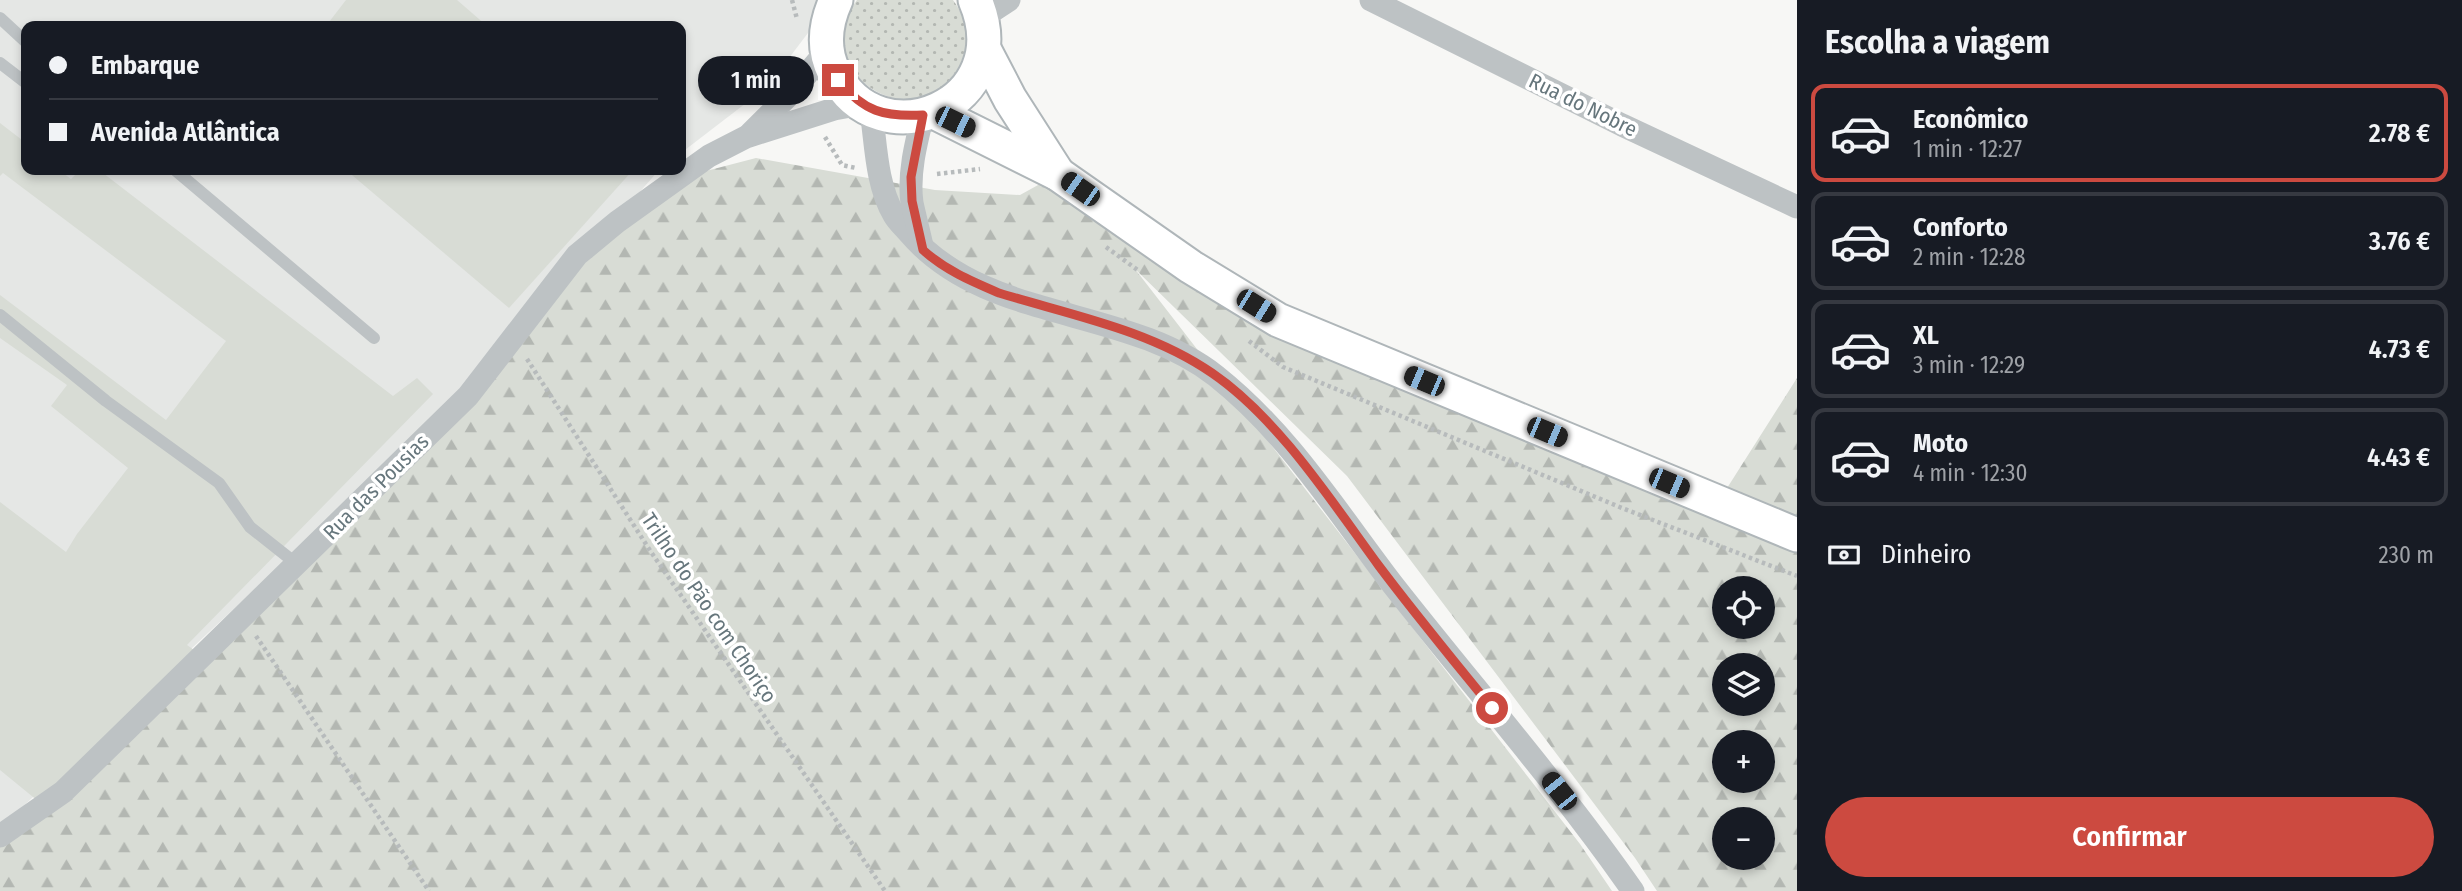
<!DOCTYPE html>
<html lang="pt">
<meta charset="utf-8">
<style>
body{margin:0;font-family:"Fira Sans Condensed",sans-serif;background:#242831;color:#f1f3f6;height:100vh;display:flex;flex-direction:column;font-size:26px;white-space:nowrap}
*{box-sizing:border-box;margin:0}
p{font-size:23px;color:#9ea1a6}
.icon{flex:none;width:38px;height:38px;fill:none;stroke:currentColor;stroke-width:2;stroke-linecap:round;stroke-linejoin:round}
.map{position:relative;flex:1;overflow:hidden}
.side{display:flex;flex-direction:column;background:#171b24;width:665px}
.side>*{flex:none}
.hud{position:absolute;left:21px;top:21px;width:665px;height:154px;border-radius:14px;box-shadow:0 4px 10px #0003;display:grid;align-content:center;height:154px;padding:0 28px;background:#171b24}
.fabs{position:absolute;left:1712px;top:576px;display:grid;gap:14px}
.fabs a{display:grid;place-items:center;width:63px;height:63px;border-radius:50%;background:#171b24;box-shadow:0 4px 10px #0003;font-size:35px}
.end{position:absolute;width:32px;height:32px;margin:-16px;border:9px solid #cc4a40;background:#fff;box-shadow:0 0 0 4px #fff}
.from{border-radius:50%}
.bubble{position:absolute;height:49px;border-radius:24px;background:#171b24;box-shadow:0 4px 10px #0003;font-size:23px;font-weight:600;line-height:49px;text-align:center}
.car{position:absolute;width:21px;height:42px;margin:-21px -10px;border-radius:9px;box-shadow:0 0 5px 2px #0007;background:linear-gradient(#222 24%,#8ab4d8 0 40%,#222 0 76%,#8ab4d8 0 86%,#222 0)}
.hud b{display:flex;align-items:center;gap:24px;height:66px;font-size:26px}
.hud b+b{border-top:2px solid #363941}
.hud i{width:18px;height:18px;background:#f1f3f6}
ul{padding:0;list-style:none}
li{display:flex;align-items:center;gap:21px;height:98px;margin:0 14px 10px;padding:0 14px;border:4px solid #363941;border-radius:14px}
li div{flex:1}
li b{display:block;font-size:26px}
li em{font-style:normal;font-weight:600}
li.active{border-color:#cc4a40}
li>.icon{width:63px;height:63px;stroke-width:1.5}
h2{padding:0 28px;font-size:32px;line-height:84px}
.pay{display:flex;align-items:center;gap:18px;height:77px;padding:0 28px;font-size:26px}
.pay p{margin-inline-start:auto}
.button{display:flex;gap:14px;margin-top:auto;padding:14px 28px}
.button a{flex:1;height:80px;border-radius:42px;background:#cc4a40;color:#fff;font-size:28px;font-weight:600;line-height:80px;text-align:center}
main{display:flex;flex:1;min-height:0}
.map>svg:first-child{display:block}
</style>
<main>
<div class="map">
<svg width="1797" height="891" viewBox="0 0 1797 891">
<defs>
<pattern id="forest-firs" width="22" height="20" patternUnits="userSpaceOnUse" patternTransform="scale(1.75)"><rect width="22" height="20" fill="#d8dcd5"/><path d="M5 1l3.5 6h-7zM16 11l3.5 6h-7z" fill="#b3b7b2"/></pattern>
<pattern id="park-dots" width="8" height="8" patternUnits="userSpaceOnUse" patternTransform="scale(1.75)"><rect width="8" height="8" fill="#d8dcd5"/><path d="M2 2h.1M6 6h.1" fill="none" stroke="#b3b7b2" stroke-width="1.8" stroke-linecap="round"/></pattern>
</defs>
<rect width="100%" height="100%" fill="#f7f7f5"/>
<path fill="#e5e7e5" d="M 0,0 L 833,0 L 767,87 L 681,153 L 681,26 L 26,26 L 26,170 L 659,170 L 462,395 L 0,828 Z"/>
<g fill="#d8dcd5">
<path d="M 346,0 L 457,0 L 487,26 L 326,26 Z"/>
<path d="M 0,123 L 26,143 L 26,170 L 59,170 L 71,179 L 80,170 L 99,170 L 393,396 L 417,378 L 433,394 L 187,645 L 204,657 L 44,806 L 0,770 L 0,502 L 66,552 L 77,534 L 128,468 L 51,406 L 67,385 L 0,338 L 0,295 L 166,420 L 226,341 L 3,173 L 0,176 Z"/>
<path d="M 346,170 L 633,170 L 509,308 Z"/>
</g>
<path fill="url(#forest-firs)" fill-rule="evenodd" d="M 756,158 L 935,190 L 1020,195 L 1058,174 L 1191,267 L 1722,496 L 1797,378 L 1797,891 L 1657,891 L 1635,858 L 1347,476 L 1135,269 L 1580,844 L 1612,891 L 0,891 L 0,834 L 145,715 L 467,398 L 577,255 L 706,171 ZM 1724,588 L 1762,588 L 1762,626 L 1724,626 ZM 1724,665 L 1762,665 L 1762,704 L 1724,704 ZM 1724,742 L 1762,742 L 1762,780 L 1724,780 ZM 1724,819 L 1762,819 L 1762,858 L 1724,858 Z"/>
<path fill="url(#park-dots)" d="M 857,0 L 953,0 C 996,58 926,129 868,86 C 858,79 850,68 846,56 C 841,36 844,17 857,0 Z"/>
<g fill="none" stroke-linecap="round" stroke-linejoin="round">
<g stroke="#afb6b9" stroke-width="37">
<g id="secondary">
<path d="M 836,0 C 825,24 822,48 834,72 C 879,163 1020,104 975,0"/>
<path d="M 984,49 L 1010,99 L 1058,174"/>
<path d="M 934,112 L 1058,174 L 1191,267 L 1278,320 L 1797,535"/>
</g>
</g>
<g stroke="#b7bbbc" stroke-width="4.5" stroke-dasharray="3.5 3.5" stroke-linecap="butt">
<path d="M 792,0 L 797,19"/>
<path d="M 825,137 L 842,165 L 856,168"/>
<path d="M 937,174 L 980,169"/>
<path d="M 1106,247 L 1139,271"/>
<path d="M 1249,341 L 1283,367 L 1622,508 L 1797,576"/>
<path d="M 527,359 L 651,552 L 885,891"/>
<path d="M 256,636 L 429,891"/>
</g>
<g stroke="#bdc2c4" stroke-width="12">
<path d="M 0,18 L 26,42"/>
<path d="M 0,63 L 26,83"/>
<path d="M 175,170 L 374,338"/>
<path d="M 0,315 L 106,401 L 219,483 L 250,527 L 298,565"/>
</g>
<g stroke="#bdc2c4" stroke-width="23">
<path d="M 1371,0 L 1622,125 L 1797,207"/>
<path d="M 983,17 L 1009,0"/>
<path d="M 871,110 C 876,144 876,184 894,215 C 898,222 904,227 909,233 C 986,323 1125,305 1216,376 C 1289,434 1337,512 1393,585 C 1473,687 1559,785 1633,891"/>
<path d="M 751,133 L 793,91 L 827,50"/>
<path d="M 922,246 C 919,232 915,217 912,203 C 908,174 916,143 923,115"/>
<path d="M 0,836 L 63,792 L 468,396 L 577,255 L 617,222 L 709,156 L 746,137 L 834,109 L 862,104"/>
</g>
<use href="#secondary" stroke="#fff" stroke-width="33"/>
</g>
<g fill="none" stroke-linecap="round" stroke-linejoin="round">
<path stroke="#cc4a40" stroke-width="9" d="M 838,80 C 864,112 884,117 923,115 L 911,177 L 912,201 L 923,250 C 945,270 971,281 999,293 C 1071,315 1150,330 1212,373 C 1278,418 1332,502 1379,566 C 1415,614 1454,661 1492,708"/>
</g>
<g text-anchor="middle" stroke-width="7" stroke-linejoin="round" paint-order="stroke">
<g font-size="21" fill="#66767c" stroke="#fff">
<text transform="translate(1583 105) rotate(26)" y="7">Rua do Nobre</text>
<text transform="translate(376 487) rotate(-45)" y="7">Rua das Pousias</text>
<text transform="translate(709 608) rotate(56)" y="7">Trilho do Pão com Choriço</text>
</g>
</g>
</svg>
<div class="fabs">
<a><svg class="icon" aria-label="locate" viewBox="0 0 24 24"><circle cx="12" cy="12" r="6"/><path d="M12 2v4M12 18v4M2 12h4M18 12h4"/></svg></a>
<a><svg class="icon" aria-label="layers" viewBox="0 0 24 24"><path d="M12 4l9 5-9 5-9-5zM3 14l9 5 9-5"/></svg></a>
<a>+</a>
<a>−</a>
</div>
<i class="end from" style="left:1492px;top:708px"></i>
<i class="end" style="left:838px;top:80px"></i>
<div class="bubble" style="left:698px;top:56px;width:116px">1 min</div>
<i class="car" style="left:955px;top:122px;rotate:116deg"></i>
<i class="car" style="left:1080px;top:189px;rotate:305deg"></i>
<i class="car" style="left:1256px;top:306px;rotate:122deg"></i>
<i class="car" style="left:1424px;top:381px;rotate:293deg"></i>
<i class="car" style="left:1547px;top:432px;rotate:113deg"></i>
<i class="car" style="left:1669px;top:483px;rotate:113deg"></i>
<i class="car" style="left:1559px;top:791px;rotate:321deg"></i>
<div class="hud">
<b><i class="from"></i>Embarque</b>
<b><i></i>Avenida Atlântica</b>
</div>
</div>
<section class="side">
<h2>Escolha a viagem</h2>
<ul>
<li class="active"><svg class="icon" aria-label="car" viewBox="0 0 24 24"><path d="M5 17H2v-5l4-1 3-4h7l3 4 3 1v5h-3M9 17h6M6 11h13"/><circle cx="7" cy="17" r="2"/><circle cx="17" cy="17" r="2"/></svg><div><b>Econômico</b><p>1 min · 12:27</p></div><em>2.78 €</em></li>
<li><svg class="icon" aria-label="car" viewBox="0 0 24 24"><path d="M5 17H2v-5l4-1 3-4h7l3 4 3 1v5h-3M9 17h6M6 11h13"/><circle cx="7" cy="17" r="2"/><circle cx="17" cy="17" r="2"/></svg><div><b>Conforto</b><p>2 min · 12:28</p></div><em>3.76 €</em></li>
<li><svg class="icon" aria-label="car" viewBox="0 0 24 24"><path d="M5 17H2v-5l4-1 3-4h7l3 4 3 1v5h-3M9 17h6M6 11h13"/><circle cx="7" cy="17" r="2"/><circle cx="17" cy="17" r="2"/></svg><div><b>XL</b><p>3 min · 12:29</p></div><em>4.73 €</em></li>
<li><svg class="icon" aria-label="car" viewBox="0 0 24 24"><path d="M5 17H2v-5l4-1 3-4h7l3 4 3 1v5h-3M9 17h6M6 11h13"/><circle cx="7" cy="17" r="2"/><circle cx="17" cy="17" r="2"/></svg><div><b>Moto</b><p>4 min · 12:30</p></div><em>4.43 €</em></li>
</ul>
<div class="pay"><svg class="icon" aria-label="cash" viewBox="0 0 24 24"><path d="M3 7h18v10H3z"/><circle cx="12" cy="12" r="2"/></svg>Dinheiro<p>230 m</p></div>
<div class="button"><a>Confirmar</a></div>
</section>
</main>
